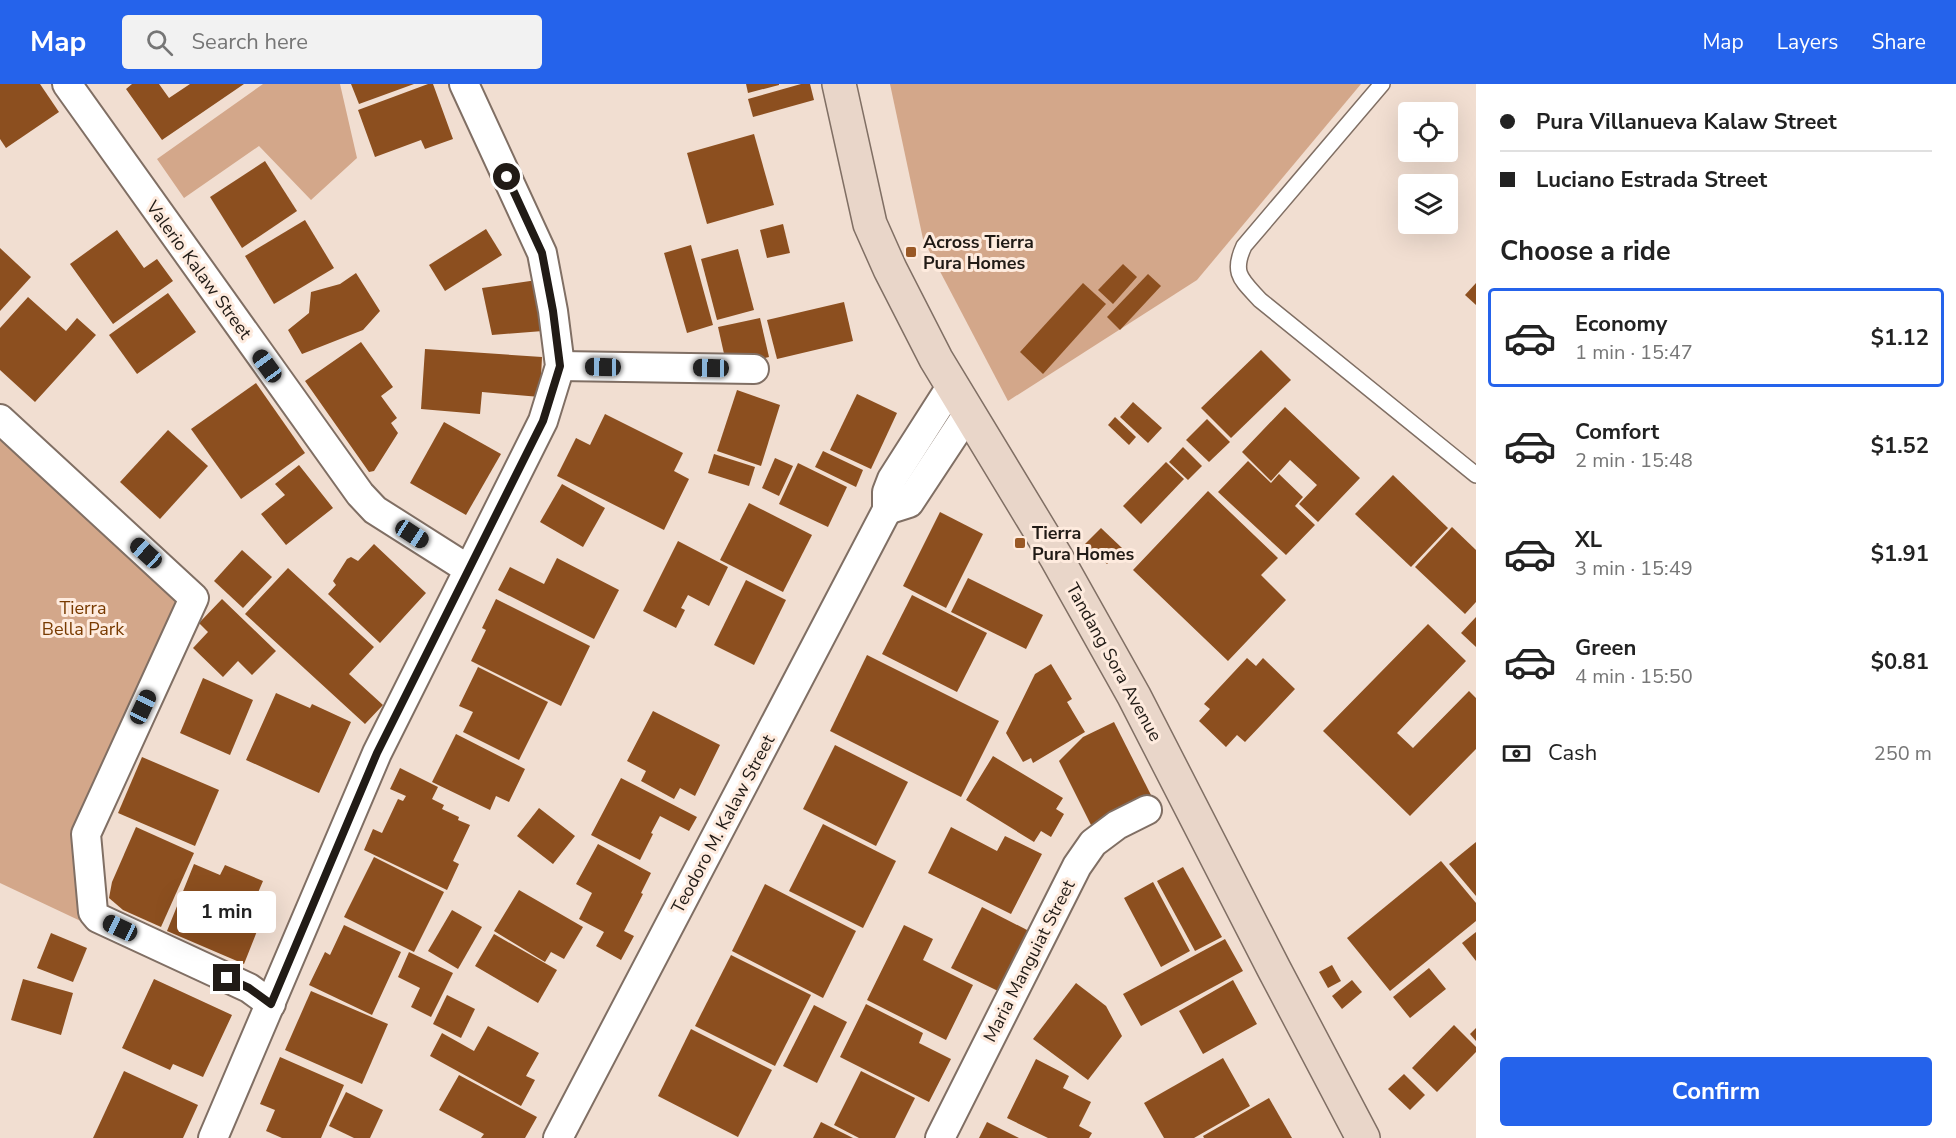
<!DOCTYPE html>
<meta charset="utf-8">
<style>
body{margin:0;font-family:"Nunito Sans",sans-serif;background:#f2f2f2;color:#222;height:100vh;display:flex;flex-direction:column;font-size:22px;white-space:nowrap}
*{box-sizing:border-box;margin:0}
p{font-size:20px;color:#767676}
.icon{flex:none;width:33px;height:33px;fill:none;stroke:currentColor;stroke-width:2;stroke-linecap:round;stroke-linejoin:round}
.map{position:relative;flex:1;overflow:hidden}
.drawer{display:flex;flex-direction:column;background:#fff;width:480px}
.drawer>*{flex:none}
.guide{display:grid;align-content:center;height:132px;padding:0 24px;background:#fff}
.controls{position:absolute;left:1398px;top:18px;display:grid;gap:12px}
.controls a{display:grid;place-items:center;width:60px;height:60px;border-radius:6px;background:#fff;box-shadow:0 6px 24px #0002;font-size:30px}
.end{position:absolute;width:27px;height:27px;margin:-14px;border:8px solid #211b16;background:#fff;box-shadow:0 0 0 3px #fff}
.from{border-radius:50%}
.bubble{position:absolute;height:42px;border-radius:6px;background:#fff;box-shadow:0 6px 24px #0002;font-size:20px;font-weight:700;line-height:42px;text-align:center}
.car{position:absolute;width:18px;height:36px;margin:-18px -9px;border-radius:8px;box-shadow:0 0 4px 2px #0007;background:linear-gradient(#222 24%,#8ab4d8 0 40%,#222 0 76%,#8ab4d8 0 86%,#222 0)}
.guide b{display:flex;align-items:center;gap:21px;height:57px;font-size:22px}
.guide b+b{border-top:2px solid #e0e0e0}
.guide i{width:15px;height:15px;background:#222}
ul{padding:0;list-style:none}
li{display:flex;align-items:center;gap:18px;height:99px;margin:0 12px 9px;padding:0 12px;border:3px solid transparent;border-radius:6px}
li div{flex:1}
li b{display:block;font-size:22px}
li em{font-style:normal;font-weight:700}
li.current{border-color:#2563eb}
li>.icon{width:54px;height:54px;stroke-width:1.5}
h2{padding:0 24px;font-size:27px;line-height:72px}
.pay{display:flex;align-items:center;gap:15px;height:66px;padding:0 24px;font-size:22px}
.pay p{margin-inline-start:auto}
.cta{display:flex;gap:12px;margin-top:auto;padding:12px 24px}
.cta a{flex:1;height:69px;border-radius:6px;background:#2563eb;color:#fff;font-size:24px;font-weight:700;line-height:69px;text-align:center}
header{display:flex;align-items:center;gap:36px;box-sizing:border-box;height:84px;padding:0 30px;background:#2563eb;color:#fff}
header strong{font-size:28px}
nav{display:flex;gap:33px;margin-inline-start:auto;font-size:21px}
.search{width:420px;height:54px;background:#f2f2f2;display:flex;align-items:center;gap:15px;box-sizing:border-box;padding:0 21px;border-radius:6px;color:#767676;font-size:22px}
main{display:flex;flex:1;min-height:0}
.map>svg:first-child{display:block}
</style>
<header>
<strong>Map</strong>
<div class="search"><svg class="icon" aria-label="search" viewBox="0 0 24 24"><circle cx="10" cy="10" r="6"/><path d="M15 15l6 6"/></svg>Search here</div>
<nav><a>Map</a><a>Layers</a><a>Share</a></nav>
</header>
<main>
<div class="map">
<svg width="1476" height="1054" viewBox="0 0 1476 1054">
<rect width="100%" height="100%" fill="#f1ded1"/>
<g fill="#d3a78a">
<path d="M 263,0 L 340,0 L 357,74 L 311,116 L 259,62 L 184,114 L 157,75 Z"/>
<path d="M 890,0 L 1361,0 L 1197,196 L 1008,317 L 923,155 Z"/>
<path d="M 0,337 L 184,513 L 81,743 L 87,840 L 0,799 Z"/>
</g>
<g fill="#8c4f1f">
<path d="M 0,0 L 40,0 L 59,28 L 6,64 L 0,55 Z"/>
<path d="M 132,0 L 159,0 L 169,14 L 190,0 L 244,0 L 162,56 L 126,5 Z"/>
<path d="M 351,0 L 414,0 L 359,20 Z"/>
<path d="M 428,0 L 433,0 L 453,55 L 425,65 L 421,56 L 375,73 L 358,26 Z"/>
<path d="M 746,0 L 779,0 L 779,1 L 748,9 Z"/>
<path d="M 801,0 L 810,0 L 814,16 L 753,33 L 748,15 Z"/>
<path d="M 754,50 L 774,121 L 707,140 L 687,69 Z"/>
<path d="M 265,77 L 297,127 L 242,164 L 210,113 Z"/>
<path d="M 305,136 L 334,184 L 274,220 L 245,172 Z"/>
<path d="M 783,140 L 790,169 L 767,174 L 760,146 Z"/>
<path d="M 486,145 L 502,171 L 445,207 L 429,181 Z"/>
<path d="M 117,146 L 144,184 L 157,175 L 173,197 L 113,240 L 70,180 Z"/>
<path d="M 691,161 L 713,241 L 687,249 L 664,169 Z"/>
<path d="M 0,164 L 31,193 L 0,227 Z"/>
<path d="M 738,165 L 754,226 L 717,236 L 701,175 Z"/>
<path d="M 1123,180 L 1137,193 L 1113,220 L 1098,206 Z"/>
<path d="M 356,189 L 380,227 L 363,246 L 302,270 L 288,246 L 309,229 L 311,208 L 340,200 Z"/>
<path d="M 1148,190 L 1161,202 L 1120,246 L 1107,233 Z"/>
<path d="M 537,196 L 543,247 L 492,251 L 482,204 Z"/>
<path d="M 1083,199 L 1106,220 L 1043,290 L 1020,268 Z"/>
<path d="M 1476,199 L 1476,221 L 1465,211 Z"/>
<path d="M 168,209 L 196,248 L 137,290 L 109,251 Z"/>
<path d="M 28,213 L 66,247 L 77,234 L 96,251 L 35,318 L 0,286 L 0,244 Z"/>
<path d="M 844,218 L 853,257 L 777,275 L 767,236 Z"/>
<path d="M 760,234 L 769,273 L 727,283 L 718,243 Z"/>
<path d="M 361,258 L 393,303 L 381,312 L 397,334 L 391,339 L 398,349 L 374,387 L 369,388 L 305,297 Z"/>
<path d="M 425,265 L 542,273 L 540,313 L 482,308 L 480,330 L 421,325 Z"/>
<path d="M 1261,266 L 1291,296 L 1231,354 L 1201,324 Z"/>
<path d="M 256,299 L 305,369 L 241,415 L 191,345 Z"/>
<path d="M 737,306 L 780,321 L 761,382 L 717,367 Z"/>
<path d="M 857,310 L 897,329 L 871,385 L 830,366 Z"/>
<path d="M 1133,318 L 1162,344 L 1148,359 L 1120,333 Z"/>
<path d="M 1285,323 L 1360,394 L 1318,438 L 1299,420 L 1317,401 L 1290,376 L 1271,397 L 1242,368 Z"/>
<path d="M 605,330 L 683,369 L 674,387 L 689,395 L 664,446 L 557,392 L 576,354 L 590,361 Z"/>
<path d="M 1115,333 L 1136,353 L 1129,361 L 1108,341 Z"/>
<path d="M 1207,335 L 1230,358 L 1209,378 L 1186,356 Z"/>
<path d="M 444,338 L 501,370 L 466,431 L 410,399 Z"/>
<path d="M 168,346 L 208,382 L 160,435 L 120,398 Z"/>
<path d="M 1183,363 L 1202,382 L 1188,396 L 1169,378 Z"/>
<path d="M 823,367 L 863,386 L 856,403 L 815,383 Z"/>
<path d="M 714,370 L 755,383 L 749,402 L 708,389 Z"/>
<path d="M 775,374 L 793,382 L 779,412 L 762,404 Z"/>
<path d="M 1248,377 L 1271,399 L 1279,390 L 1303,413 L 1295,422 L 1315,441 L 1286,471 L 1218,408 Z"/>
<path d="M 1166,378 L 1184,395 L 1141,440 L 1123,422 Z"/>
<path d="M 798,379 L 847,403 L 828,443 L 779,420 Z"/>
<path d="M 299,381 L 333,424 L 286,461 L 261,430 L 285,411 L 275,400 Z"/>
<path d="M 1393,391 L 1448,444 L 1411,483 L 1355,430 Z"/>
<path d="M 562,400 L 605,424 L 583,463 L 540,438 Z"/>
<path d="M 1208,407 L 1278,474 L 1261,491 L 1286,516 L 1228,577 L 1133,486 Z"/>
<path d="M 749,419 L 812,451 L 783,508 L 720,476 Z"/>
<path d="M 940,428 L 983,450 L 946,524 L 903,502 Z"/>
<path d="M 1452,443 L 1476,466 L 1476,518 L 1465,530 L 1415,483 Z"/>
<path d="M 1101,444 L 1122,464 L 1107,480 L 1085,460 Z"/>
<path d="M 678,457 L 728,483 L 709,522 L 688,511 L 681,524 L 685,526 L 676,544 L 643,527 Z"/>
<path d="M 374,460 L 426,509 L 380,559 L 328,510 L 336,501 L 333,497 L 347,475 L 351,473 L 358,477 Z"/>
<path d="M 242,466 L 272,493 L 243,524 L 214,497 Z"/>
<path d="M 557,474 L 619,506 L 594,555 L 498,506 L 510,483 L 544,500 Z"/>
<path d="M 288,484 L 374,563 L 349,590 L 383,621 L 365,640 L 245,530 Z"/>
<path d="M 968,494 L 1043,531 L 1026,565 L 951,528 Z"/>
<path d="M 746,496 L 786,516 L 754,581 L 714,561 Z"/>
<path d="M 912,511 L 987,549 L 957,608 L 882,570 Z"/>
<path d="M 222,515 L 276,567 L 252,591 L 238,577 L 223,593 L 193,564 L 208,548 L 199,539 Z"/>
<path d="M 496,515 L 590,562 L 561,622 L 471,577 L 486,546 L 482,544 Z"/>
<path d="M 1476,533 L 1476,563 L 1461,549 Z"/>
<path d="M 1428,540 L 1466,577 L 1397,649 L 1413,664 L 1469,607 L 1476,614 L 1476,665 L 1410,732 L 1323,647 Z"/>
<path d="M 867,571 L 999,637 L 961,713 L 830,647 Z"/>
<path d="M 1247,574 L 1256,582 L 1263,574 L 1295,605 L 1245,658 L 1237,651 L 1226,663 L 1199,637 L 1210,625 L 1204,620 Z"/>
<path d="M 1051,580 L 1072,615 L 1067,618 L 1085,648 L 1033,679 L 1031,674 L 1023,678 L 1006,649 L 1035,590 Z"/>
<path d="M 478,583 L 548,618 L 519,676 L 463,648 L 473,628 L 459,622 Z"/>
<path d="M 203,594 L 253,616 L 230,671 L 180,649 Z"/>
<path d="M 276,609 L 310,624 L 312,620 L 351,638 L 319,709 L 246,676 Z"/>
<path d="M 653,627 L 720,661 L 695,712 L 680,704 L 674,715 L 641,697 L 646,687 L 627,677 Z"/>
<path d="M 1114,638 L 1152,713 L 1092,743 L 1059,677 L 1083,653 Z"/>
<path d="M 456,650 L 525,685 L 509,718 L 496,712 L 490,726 L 432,698 Z"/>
<path d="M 835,661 L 908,698 L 876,762 L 803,725 Z"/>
<path d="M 993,672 L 1063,714 L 1056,725 L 1064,730 L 1051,753 L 1041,747 L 1034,758 L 966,716 Z"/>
<path d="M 142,673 L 219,706 L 195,762 L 118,729 Z"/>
<path d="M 400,684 L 438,703 L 432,715 L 444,721 L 442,725 L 459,733 L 458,736 L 470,741 L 453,777 L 459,780 L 447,806 L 364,766 L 373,745 L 382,749 L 398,715 L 403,717 L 406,712 L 390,705 Z"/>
<path d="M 621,694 L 697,733 L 689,747 L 660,732 L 651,749 L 653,750 L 640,776 L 591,751 Z"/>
<path d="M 539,724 L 575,752 L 553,780 L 517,752 Z"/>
<path d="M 823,740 L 896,777 L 863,844 L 789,807 Z"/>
<path d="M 136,743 L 194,769 L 161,843 L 123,826 L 109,814 L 112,798 Z"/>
<path d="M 951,743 L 997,767 L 1005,752 L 1042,770 L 1011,830 L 928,789 Z"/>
<path d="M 1476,758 L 1476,812 L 1449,780 Z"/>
<path d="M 598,760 L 651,789 L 641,809 L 643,810 L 624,847 L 634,852 L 621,876 L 596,862 L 604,848 L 579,835 L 592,809 L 576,800 Z"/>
<path d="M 374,773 L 444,808 L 414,868 L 344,833 Z"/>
<path d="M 1441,777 L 1476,819 L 1476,837 L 1390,907 L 1347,854 Z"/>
<path d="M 194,780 L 220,791 L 225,781 L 263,797 L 248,832 L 261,837 L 244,880 L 167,847 Z"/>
<path d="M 1183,783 L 1222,853 L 1195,867 L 1157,797 Z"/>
<path d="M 1153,798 L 1190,867 L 1161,883 L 1124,814 Z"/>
<path d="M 765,800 L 856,847 L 823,914 L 732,867 Z"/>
<path d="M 519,806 L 583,843 L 564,875 L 551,868 L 545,878 L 494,847 Z"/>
<path d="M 982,823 L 1029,847 L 998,907 L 951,884 Z"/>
<path d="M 452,826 L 482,843 L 458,885 L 428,867 Z"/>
<path d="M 344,841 L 401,868 L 372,931 L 309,901 L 325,868 L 330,871 Z"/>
<path d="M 904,841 L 933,855 L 923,876 L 973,901 L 946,956 L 867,916 Z"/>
<path d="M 1476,848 L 1476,877 L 1462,859 Z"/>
<path d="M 51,849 L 87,864 L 73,898 L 37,884 Z"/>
<path d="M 494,850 L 557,886 L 538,919 L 475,882 Z"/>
<path d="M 1225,855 L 1243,887 L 1141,942 L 1123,910 Z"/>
<path d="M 409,868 L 453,889 L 431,933 L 411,923 L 420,904 L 398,893 Z"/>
<path d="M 731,871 L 811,911 L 775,982 L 695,942 Z"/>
<path d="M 1332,881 L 1341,897 L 1328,904 L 1319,888 Z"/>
<path d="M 1429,884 L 1446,905 L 1410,934 L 1393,913 Z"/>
<path d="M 23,895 L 73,909 L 61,951 L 11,936 Z"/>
<path d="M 154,895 L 232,931 L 203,993 L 173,980 L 170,986 L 122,964 Z"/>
<path d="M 1233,896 L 1257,940 L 1203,970 L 1179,927 Z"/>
<path d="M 1352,896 L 1362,908 L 1342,925 L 1332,912 Z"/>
<path d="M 1076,899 L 1106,922 L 1122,952 L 1088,996 L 1033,955 Z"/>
<path d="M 311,907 L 388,940 L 362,1000 L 285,966 Z"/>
<path d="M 447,911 L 475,925 L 461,954 L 433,940 Z"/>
<path d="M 866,920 L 923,949 L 919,959 L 951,975 L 929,1018 L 840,973 Z"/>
<path d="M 814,921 L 847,938 L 817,999 L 783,982 Z"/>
<path d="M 1454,941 L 1476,963 L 1476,968 L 1437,1008 L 1412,984 Z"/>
<path d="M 488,942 L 539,969 L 526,992 L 535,996 L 521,1022 L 430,972 L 442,949 L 474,967 Z"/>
<path d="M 1476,944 L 1476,957 L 1470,950 Z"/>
<path d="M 691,945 L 772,986 L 738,1053 L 658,1012 Z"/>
<path d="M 280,973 L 344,1001 L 321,1054 L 282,1054 L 266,1047 L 275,1026 L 260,1020 Z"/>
<path d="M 1223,974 L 1250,1022 L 1194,1054 L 1164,1054 L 1144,1019 Z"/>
<path d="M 1036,975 L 1069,992 L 1063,1004 L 1091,1018 L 1079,1042 L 1092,1049 L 1089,1054 L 1048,1054 L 1007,1034 Z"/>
<path d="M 124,987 L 198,1021 L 183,1054 L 93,1054 Z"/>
<path d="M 861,987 L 915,1014 L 895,1054 L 859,1054 L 834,1041 Z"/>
<path d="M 1404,990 L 1425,1011 L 1410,1026 L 1388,1005 Z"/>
<path d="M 459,991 L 537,1033 L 525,1054 L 481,1054 L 484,1050 L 439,1026 Z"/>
<path d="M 346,1008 L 383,1026 L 370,1054 L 354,1054 L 329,1042 Z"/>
<path d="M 1269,1014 L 1292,1054 L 1204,1054 L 1203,1052 Z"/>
<path d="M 821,1038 L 853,1054 L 813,1054 Z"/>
<path d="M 987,1038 L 1019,1054 L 979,1054 Z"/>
</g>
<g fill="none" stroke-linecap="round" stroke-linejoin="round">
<g stroke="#806f64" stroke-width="18">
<path id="service" d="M 1382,0 L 1244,162 C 1231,190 1242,196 1260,216 L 1476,391"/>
</g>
<g stroke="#806f64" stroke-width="32">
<g id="minor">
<path d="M 67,0 L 360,410 L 375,426 L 468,485"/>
<path d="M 560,282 L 754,285"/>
<path d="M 0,335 L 194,514 L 86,750 L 93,828 L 98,834 L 249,904 L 271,920"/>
<path d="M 887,426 L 909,419 L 969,328"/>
<path d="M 213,1054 L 377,669 L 543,337 L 560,282 L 553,227 L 542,169 L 464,0"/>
<path d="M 558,1054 L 887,426 L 887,408 L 892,395 L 952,301"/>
<path d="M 940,1054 L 1077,782 L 1093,759 L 1117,741 L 1147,726"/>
</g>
</g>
<g stroke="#806f64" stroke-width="36">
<path id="secondary" d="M 839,0 L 870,140 L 890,185 L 936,275 L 1056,473 L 1134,612 L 1274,885 L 1363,1054"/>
</g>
<use href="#service" stroke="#fff" stroke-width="15"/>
<use href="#minor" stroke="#fff" stroke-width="28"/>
<use href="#secondary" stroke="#e9d6c9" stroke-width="33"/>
</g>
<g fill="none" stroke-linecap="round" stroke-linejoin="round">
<path stroke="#211b16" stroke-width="8" d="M 227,894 L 249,904 L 271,920 L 377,669 L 543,337 L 560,282 L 553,227 L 542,169 L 507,93"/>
</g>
<g fill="#995825" stroke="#feebde" stroke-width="2">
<rect x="905" y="162" width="12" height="12" rx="3"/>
<rect x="1014" y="453" width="12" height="12" rx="3"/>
</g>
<g text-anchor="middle" stroke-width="6" stroke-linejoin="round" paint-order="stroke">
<g font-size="18" font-weight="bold" fill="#211b16" stroke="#feebde" text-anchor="start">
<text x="923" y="164">Across Tierra<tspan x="923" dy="21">Pura Homes</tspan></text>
<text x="1032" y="455">Tierra<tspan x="1032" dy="21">Pura Homes</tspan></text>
</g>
<g font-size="18" fill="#211b16" stroke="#feebde">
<text transform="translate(199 186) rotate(54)" y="6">Valerio Kalaw Street</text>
<text transform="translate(1114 578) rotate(61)" y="6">Tandang Sora Avenue</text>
<text transform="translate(723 740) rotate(-62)" y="6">Teodoro M. Kalaw Street</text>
<text transform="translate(1029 877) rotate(-63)" y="6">Maria Manguiat Street</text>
</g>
<g font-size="18" fill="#783a00" stroke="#feebde">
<text x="83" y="530">Tierra<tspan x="83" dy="21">Bella Park</tspan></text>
</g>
</g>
</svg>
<div class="controls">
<a><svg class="icon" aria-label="locate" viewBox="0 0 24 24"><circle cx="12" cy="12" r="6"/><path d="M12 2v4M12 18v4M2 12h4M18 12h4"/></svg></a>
<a><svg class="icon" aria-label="layers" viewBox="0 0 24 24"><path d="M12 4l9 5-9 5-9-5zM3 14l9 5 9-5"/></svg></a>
</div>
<i class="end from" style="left:507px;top:93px"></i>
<i class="end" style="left:227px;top:894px"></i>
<div class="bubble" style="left:177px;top:807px;width:99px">1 min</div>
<i class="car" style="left:267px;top:282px;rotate:324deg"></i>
<i class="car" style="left:603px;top:283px;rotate:271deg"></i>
<i class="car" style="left:711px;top:284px;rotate:271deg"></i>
<i class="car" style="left:412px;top:450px;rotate:123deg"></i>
<i class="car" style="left:146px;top:469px;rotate:312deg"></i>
<i class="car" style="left:143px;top:623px;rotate:25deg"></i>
<i class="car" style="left:120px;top:844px;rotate:295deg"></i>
</div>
<section class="drawer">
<div class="guide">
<b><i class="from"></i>Pura Villanueva Kalaw Street</b>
<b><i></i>Luciano Estrada Street</b>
</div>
<h2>Choose a ride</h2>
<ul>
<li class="current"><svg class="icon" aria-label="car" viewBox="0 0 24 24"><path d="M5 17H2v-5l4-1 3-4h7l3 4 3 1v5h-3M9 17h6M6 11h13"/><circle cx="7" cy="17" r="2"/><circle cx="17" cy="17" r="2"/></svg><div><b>Economy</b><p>1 min · 15:47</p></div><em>$1.12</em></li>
<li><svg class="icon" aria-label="car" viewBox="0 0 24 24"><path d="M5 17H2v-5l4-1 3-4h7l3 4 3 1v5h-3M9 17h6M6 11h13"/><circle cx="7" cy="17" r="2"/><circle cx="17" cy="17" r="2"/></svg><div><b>Comfort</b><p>2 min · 15:48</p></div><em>$1.52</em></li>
<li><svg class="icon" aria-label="car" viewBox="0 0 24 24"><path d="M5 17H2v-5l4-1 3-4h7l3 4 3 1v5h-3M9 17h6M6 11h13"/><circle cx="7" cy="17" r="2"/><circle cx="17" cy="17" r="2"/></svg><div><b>XL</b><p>3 min · 15:49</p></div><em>$1.91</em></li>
<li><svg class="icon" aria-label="car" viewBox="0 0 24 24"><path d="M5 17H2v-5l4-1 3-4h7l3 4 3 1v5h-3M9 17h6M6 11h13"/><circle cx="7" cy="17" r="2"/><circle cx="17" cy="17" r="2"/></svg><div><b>Green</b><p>4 min · 15:50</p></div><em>$0.81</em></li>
</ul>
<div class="pay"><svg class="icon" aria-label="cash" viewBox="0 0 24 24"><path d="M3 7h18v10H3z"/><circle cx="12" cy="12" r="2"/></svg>Cash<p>250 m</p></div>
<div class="cta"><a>Confirm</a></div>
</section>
</main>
